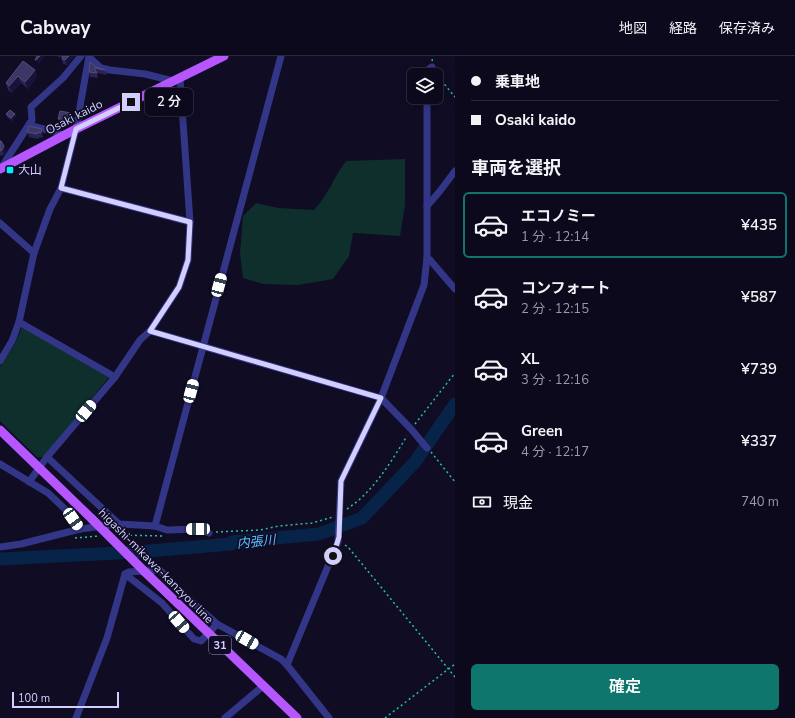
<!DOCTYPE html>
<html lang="ja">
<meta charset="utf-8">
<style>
body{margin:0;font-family:"Nunito Sans","Noto Sans JP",sans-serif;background:#191728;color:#f1f3f6;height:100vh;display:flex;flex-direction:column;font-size:15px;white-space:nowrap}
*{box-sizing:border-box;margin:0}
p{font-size:13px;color:#9a9aa3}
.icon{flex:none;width:22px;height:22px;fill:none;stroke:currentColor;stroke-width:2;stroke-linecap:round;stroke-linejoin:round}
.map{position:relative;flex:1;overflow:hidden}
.details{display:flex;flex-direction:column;background:#0b091b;width:340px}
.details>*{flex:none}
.hud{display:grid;align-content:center;height:88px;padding:0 16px;background:#0b091b}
.tools{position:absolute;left:407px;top:12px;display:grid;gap:8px}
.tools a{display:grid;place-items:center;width:36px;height:36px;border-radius:6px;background:#0b091b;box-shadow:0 2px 10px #0003,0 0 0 1px #2b2a3a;font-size:20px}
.scale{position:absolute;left:12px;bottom:10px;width:107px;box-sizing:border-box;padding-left:4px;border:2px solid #d2cfff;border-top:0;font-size:11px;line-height:14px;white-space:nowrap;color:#d2cfff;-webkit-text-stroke:3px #0f0c24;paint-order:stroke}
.end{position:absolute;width:18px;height:18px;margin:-9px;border:5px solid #d2cfff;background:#111;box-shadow:0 0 0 2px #111}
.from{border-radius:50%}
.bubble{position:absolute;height:28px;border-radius:6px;background:#0b091b;box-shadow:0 2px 10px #0003,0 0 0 1px #2b2a3a;font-size:13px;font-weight:600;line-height:28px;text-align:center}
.car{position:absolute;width:12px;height:24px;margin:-12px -6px;border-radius:5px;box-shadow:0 0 3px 1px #0007;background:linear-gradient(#fff 24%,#345 0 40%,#fff 0 76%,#345 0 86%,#fff 0)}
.hud b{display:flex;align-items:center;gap:14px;height:38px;font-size:15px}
.hud b+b{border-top:1px solid #2b2a3a}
.hud i{width:10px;height:10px;background:#f1f3f6}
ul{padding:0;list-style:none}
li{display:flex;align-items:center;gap:12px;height:66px;margin:0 8px 6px;padding:0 8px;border:2px solid transparent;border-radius:6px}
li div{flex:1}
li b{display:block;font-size:15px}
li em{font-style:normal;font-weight:600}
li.selected{border-color:#0f766e}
li>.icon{width:36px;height:36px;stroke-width:1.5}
h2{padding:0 16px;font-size:18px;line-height:48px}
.pay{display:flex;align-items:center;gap:10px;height:44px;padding:0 16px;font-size:15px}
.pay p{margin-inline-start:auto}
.button{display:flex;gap:8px;margin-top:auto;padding:8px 16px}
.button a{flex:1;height:46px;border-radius:6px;background:#0f766e;color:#fff;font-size:16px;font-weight:600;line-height:46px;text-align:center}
header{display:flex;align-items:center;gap:24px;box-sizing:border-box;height:56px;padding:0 20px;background:#0b091b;border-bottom:1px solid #2b2a3a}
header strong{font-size:19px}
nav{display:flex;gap:22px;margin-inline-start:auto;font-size:14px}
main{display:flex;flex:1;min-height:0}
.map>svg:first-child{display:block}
</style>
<header>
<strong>Cabway</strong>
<nav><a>地図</a><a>経路</a><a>保存済み</a></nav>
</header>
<main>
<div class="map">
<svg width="455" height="662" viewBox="0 0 455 662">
<rect width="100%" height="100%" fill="#0f0c24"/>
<g fill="#0f2f2c">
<path d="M 405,103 L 405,149 L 400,180 L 353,177 L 349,200 L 333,223 L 298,229 L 263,228 L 243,222 L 240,197 L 243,160 L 256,147 L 278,152 L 314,154 C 328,139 334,121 346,105 Z"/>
<path d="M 22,271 L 109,321 L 45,401 L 37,401 L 0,365 L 0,311 L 15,288 Z"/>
</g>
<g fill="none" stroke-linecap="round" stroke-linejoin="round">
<path stroke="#072348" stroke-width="13" d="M 0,503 L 137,496 L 231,488 L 232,486 L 319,478 L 362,462 L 415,406 L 455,348"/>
<g stroke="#24bfac" stroke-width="1.5" stroke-dasharray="2 3" stroke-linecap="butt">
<path d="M 432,5 L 433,0"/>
<path d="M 435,17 L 455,41"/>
<path d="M 415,368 L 455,317"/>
<path d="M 431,396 L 455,426"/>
<path d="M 347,453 C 373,436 391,406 407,380"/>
<path d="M 216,476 L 260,474 L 279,470 L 312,467 L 333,461"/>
<path d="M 120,479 L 163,480"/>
<path d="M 75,482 L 99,480"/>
<path d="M 345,489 L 348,491 L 455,621"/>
<path d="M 385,662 L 455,608"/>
</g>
<g stroke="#333587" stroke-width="7">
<path d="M 90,2 L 101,12 L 110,14 L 145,18 L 173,25"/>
<path d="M 427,19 L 429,13 L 432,11"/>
<path d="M 29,68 C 40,75 51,71 62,80"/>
<path d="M 1,112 L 32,64 L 31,51 L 63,22 L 81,0"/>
<path d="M 61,132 L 190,166"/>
<path d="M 427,150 L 440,135 L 455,115"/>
<path d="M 0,167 L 34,197"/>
<path d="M 427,202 L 430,204 L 455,233"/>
<path d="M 19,266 L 115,321"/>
<path d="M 150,275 L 381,342 L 411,373 L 427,392"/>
<path d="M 0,305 L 12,285 L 19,266 L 34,197 L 50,153 L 61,132 L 76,73 L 89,0"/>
<path d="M 47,401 L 115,321 L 140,284 L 150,275 L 179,231 L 188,204 L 190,166 L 180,22"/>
<path d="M 0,408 L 48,437 L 66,454 L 80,473"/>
<path d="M 29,426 L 47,401 L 119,468 L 155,470 L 167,474 L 199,473 L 209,477"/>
<path d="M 155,470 L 281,0"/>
<path d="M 0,491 L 21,488 L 80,473 L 119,468"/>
<path d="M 125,518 L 129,516 L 160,514 L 176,532 L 217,568"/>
<path d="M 287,609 L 338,486 L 341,425 L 381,342 L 424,229 L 427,202 L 427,41"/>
<path d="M 76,662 L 107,582 L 125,518 L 162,547 L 194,583 L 201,585 L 217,568 L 281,603 L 287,609 L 329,662"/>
<path d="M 225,662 L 263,630"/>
</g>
<g stroke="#b656ff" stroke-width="9">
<path d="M 0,113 L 76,73 L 224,0"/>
<path d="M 0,374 L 92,463"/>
<path d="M 145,516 L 297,662"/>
</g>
<path stroke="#b656ff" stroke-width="9" d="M 92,463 L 145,516"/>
</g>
<g fill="#2a2454">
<path d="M 57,0 L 75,0 L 67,9 L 63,8 L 62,3 L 62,2 Z"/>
<path d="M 23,5 L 35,14 L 37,21 L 28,33 L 21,27 L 12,37 L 8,34 L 6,27 Z"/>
<path d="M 96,11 L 105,14 L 107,19 L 97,17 L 98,22 L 90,21 L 89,16 Z"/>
<path d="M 6,58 L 15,58 L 16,60 L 12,65 L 7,61 Z"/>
<path d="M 72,62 L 70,69 L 60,68 L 58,63 Z"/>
<path d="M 29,70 L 43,78 L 43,82 L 39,81 L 39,83 L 29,81 L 27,76 Z"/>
<path d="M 0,85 L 6,95 L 4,99 L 0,100 Z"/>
</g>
<g fill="#171339">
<path d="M 40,0 L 45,0 L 38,9 L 36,4 Z"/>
<path d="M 69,0 L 75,0 L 67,9 L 65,4 Z"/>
<path d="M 35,14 L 37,21 L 28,33 L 25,26 Z"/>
<path d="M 18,20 L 21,27 L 12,37 L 9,30 Z"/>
<path d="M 71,57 L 72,62 L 70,69 L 68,64 Z"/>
<path d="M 15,58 L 16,60 L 12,65 L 11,62 Z"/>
<path d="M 42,73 L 43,78 L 43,82 L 41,77 Z"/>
<path d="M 4,90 L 6,95 L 4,99 L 2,94 Z"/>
</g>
<g fill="#3c3666" stroke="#534e7e">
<path d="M 37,0 L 40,0 L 36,4 L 35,4 Z"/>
<path d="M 63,0 L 69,0 L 65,4 L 62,3 Z"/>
<path d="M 23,5 L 35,14 L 25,26 L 18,20 L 9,30 L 6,27 Z"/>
<path d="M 90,6 L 96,11 L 105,14 L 94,12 L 97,17 L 89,16 Z"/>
<path d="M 10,54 L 15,58 L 11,62 L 6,58 Z"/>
<path d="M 60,55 L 71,57 L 68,64 L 58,63 Z"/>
<path d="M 29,70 L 42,73 L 41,77 L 37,76 L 37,78 L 27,76 Z"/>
<path d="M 0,85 L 1,85 L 4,90 L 2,94 L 0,95 Z"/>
</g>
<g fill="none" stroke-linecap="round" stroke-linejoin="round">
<path stroke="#d2cfff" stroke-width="5" d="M 131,46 L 76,73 L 61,132 L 190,166 L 188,204 L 179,231 L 150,275 L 381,342 L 341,425 L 339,481 L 333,500"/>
</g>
<rect fill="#00f1fa" stroke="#0f0c24" stroke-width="1.5" x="6" y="110" width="8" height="8" rx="2"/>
<g text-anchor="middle" stroke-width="3.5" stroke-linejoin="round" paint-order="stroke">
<rect fill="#0f0c24" stroke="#9894bd" stroke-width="1" x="209" y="580" width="22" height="18" rx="3"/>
<g font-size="11" font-weight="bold" fill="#d2cfff">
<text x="220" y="593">31</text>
</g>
<g font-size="12" fill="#d2cfff" stroke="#0f0c24">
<text transform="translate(74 61) rotate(-27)" y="4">Osaki kaido</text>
<text transform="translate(156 510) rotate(45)" y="4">higashi-mikawa-kanzyou line</text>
</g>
<g font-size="12" fill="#d2cfff" stroke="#0f0c24" text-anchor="start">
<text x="18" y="118">大山</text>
</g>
<g font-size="13" font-style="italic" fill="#5dbeff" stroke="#0f0c24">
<text transform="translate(256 485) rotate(-6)" y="5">内張川</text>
</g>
</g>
</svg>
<div class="tools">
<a><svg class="icon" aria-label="layers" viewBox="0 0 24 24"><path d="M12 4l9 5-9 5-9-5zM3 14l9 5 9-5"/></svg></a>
</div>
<div class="scale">100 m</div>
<i class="end from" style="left:333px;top:500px"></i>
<i class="end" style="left:131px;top:46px"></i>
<div class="bubble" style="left:145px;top:32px;width:48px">2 分</div>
<i class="car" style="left:219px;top:229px;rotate:15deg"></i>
<i class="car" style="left:191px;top:335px;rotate:15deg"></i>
<i class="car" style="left:86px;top:355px;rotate:40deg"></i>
<i class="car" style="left:73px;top:463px;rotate:145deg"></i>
<i class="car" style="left:198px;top:473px;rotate:269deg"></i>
<i class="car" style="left:179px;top:566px;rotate:139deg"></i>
<i class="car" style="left:247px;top:584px;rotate:120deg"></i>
</div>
<section class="details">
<div class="hud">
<b><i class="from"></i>乗車地</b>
<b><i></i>Osaki kaido</b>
</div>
<h2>車両を選択</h2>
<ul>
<li class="selected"><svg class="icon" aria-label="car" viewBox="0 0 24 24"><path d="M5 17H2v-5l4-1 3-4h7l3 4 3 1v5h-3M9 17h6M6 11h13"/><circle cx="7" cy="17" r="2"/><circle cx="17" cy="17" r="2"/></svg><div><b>エコノミー</b><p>1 分 · 12:14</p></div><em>¥435</em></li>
<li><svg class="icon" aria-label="car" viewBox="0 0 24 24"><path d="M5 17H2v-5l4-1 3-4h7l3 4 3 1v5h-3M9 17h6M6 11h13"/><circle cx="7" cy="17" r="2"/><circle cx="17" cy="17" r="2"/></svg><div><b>コンフォート</b><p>2 分 · 12:15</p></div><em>¥587</em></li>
<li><svg class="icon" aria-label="car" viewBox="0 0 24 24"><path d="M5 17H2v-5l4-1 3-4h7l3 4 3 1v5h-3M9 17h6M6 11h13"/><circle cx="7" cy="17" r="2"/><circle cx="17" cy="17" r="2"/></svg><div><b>XL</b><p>3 分 · 12:16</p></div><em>¥739</em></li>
<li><svg class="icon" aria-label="car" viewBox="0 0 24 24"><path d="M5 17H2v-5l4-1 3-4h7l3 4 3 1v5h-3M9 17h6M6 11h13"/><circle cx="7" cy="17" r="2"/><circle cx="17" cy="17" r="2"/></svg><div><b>Green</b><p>4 分 · 12:17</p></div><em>¥337</em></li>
</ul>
<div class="pay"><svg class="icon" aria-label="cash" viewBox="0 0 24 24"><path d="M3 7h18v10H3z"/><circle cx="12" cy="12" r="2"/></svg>現金<p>740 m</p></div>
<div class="button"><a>確定</a></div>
</section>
</main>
